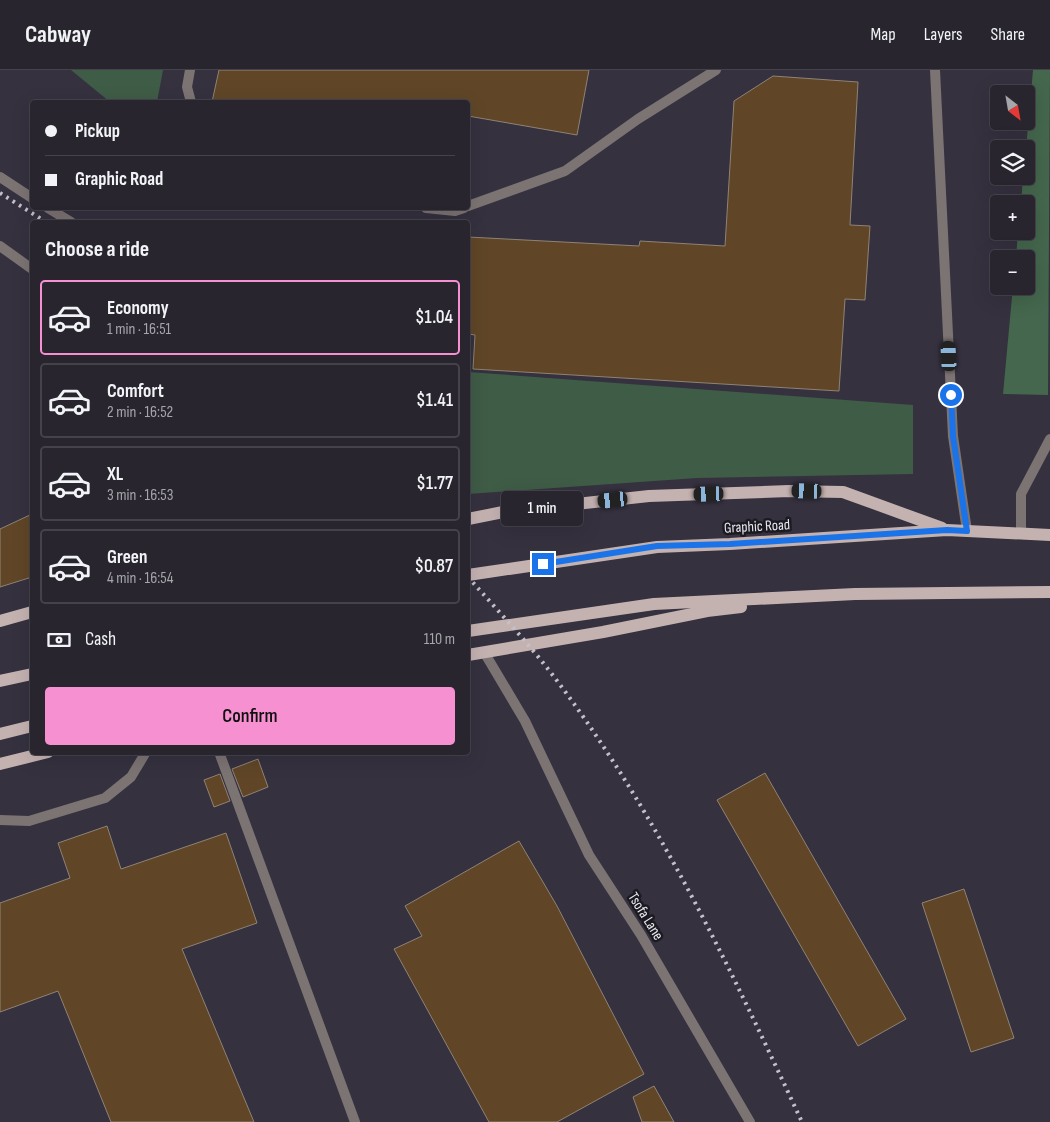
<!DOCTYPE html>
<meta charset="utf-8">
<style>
body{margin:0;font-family:"Sofia Sans Condensed",sans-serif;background:#34313b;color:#f1f3f6;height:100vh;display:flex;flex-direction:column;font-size:19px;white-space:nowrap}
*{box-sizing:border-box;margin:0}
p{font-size:16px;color:#a5a5aa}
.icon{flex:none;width:28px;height:28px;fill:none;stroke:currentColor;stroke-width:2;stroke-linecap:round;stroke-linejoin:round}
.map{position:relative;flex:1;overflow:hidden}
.details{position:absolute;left:30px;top:150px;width:440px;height:535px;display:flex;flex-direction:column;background:#28252f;border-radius:5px;box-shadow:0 5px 20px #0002,0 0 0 1px #44424b}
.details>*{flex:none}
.guide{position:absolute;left:30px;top:30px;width:440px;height:110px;border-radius:5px;box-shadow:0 5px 20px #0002,0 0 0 1px #44424b;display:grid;align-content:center;height:110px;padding:0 15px;background:#28252f}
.needle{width:32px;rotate:149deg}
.fabs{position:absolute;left:990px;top:15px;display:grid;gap:10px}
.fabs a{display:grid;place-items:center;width:45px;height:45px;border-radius:5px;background:#28252f;box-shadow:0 5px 20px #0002,0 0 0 1px #44424b;font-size:25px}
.end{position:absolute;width:22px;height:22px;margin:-11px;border:6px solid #1a73e8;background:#fff;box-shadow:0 0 0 2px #fff}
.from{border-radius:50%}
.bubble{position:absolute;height:35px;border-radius:5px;background:#28252f;box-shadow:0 5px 20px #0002,0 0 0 1px #44424b;font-size:16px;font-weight:600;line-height:35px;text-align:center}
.car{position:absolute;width:15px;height:30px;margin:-15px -8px;border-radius:6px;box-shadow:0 0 4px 1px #0007;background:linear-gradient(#222 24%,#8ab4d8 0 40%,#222 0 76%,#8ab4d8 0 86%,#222 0)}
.guide b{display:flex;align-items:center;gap:18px;height:48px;font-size:19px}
.guide b+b{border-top:1px solid #44424b}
.guide i{width:12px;height:12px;background:#f1f3f6}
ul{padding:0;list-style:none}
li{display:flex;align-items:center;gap:15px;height:75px;margin:0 10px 8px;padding:0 5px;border:2px solid #44424b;border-radius:5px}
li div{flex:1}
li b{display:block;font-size:19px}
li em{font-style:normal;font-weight:600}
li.on{border-color:#f690d0}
li>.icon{width:45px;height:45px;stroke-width:1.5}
h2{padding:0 15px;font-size:22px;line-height:60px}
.pay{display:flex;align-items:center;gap:12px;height:55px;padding:0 15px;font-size:19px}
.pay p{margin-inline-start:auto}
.action{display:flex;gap:10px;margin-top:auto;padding:10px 15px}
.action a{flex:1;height:58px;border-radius:5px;background:#f690d0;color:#111;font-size:20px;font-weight:600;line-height:58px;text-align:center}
header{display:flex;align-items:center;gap:30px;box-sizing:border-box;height:70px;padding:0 25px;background:#28252f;border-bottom:1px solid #44424b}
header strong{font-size:24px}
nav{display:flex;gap:28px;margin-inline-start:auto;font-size:18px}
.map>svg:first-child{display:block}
</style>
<header>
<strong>Cabway</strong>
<nav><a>Map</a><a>Layers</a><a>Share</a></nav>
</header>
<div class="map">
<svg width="1050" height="1052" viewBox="0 0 1050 1052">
<rect width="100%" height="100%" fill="#35313f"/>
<g fill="#3f5c47">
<path d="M 71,0 L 163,0 L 157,32 L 110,32 Z"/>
<path d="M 468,302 L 913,335 L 913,404 L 697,408 L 468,424 Z"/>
</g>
<path fill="#44674d" d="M 1033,0 L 1050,0 L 1048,325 L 1003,324 L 1013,216 L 1026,216 L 1026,189 L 1016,189 L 1018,161 L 1026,161 L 1026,134 L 1021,134 L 1023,106 L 1026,106 L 1026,79 Z"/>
<g fill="#604627" stroke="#8f8375">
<path d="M 219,0 L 589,0 L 577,65 L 468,46 L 468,32 L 212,32 Z"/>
<path d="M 773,6 L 858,12 L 850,155 L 870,156 L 865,230 L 845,229 L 839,321 L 473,299 L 475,265 L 468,264 L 468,167 L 639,176 L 640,171 L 725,176 L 734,31 Z"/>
<path d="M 32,444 L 32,507 L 0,517 L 0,459 Z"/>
<path d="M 258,689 L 268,717 L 243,727 L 232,699 Z"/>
<path d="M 765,703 L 906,949 L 858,976 L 717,730 Z"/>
<path d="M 220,704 L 230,731 L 214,737 L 204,710 Z"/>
<path d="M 107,756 L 121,799 L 226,763 L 257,853 L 182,879 L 254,1052 L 111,1052 L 58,921 L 0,942 L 0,833 L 70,808 L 58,773 Z"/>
<path d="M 519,771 L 557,836 L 644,1004 L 557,1052 L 489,1052 L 394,879 L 422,866 L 405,836 Z"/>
<path d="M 964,819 L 1014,968 L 971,982 L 922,833 Z"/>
<path d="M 654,1016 L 674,1052 L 642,1052 L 633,1027 Z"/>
</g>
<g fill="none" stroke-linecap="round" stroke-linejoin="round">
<g stroke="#7c7373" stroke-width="10">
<path d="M 190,0 L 187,17 L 191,32"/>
<path d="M 935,0 L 953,366 L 967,461"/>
<path d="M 468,136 L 565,101 L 638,49 L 716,0"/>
<path d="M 426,138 L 455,141 L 464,138"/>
<path d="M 0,176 L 32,199"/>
<path d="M 1021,464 L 1021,424 L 1050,369"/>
<path d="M 219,682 L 355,1052"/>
<path d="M 0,750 L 29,751 L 105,728 L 131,707 L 146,682"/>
</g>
<g stroke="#7c7373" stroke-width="10">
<path d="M 0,107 L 32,128"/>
<path d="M 48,138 L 71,152"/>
<path d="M 484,582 L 525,651 L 589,785 L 641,865 L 750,1052"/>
</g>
<g stroke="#c4b2b1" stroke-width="12">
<path d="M 468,449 L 503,442 L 649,426 L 789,421 L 843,422 L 942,458"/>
<path d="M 468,505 L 657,477 L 730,474 L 947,460 L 1050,465"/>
<path d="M 0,551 L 32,542"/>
<path d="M 468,561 L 654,534 L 855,524 L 1050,522"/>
<path d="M 468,585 L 603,562 L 707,541 L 741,537"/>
<path d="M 0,611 L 32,604"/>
<path d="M 0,664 L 32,656"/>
<path d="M 0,694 L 48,682"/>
</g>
<g stroke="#c4c1cb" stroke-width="4" stroke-dasharray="2.5 5" stroke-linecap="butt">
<path d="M 0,123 L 46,152"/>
<path d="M 468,507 C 499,542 533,578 561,616 C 660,749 732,902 802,1052"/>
</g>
</g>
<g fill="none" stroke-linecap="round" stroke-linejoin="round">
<path stroke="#1a73e8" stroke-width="6" d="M 543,494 L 657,476 L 730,474 L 947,460 L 967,461 L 953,366 L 951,325"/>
</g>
<g text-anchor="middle" stroke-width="5" stroke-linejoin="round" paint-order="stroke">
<g font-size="15" fill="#eae8f1" stroke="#1c1a21">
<text transform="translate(757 456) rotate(-3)" y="5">Graphic Road</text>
<text transform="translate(646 846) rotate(58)" y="5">Tsofa Lane</text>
</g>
</g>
</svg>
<div class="fabs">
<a><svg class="needle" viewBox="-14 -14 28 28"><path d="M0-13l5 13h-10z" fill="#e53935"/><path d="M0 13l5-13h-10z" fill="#a5a5aa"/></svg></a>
<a><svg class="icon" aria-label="layers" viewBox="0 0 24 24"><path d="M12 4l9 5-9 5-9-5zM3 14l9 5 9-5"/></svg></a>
<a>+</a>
<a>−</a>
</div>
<i class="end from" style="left:951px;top:325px"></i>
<i class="end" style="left:543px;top:494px"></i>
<div class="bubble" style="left:501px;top:421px;width:82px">1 min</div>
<i class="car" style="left:949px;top:286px;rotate:357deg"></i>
<i class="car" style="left:807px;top:421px;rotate:272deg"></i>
<i class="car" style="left:709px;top:424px;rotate:268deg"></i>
<i class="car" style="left:613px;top:430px;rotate:264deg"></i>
<div class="guide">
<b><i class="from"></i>Pickup</b>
<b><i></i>Graphic Road</b>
</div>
<section class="details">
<h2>Choose a ride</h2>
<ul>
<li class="on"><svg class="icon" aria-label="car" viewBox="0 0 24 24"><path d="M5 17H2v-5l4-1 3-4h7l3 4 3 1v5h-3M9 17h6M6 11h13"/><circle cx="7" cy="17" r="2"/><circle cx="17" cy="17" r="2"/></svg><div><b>Economy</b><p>1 min · 16:51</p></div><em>$1.04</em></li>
<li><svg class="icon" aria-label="car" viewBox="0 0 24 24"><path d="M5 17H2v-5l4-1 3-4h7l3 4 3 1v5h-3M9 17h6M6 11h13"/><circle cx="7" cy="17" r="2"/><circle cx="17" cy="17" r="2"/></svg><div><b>Comfort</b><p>2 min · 16:52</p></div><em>$1.41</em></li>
<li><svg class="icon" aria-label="car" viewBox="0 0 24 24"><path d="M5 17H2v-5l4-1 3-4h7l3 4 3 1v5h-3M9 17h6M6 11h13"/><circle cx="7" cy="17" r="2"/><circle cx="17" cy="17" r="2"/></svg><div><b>XL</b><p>3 min · 16:53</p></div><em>$1.77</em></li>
<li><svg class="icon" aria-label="car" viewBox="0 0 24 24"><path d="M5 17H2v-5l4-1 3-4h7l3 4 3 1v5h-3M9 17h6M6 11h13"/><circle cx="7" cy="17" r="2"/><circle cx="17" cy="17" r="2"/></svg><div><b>Green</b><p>4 min · 16:54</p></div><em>$0.87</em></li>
</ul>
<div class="pay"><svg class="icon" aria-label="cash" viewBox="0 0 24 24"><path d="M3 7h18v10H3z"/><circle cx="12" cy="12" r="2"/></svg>Cash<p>110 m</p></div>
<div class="action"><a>Confirm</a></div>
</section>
</div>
